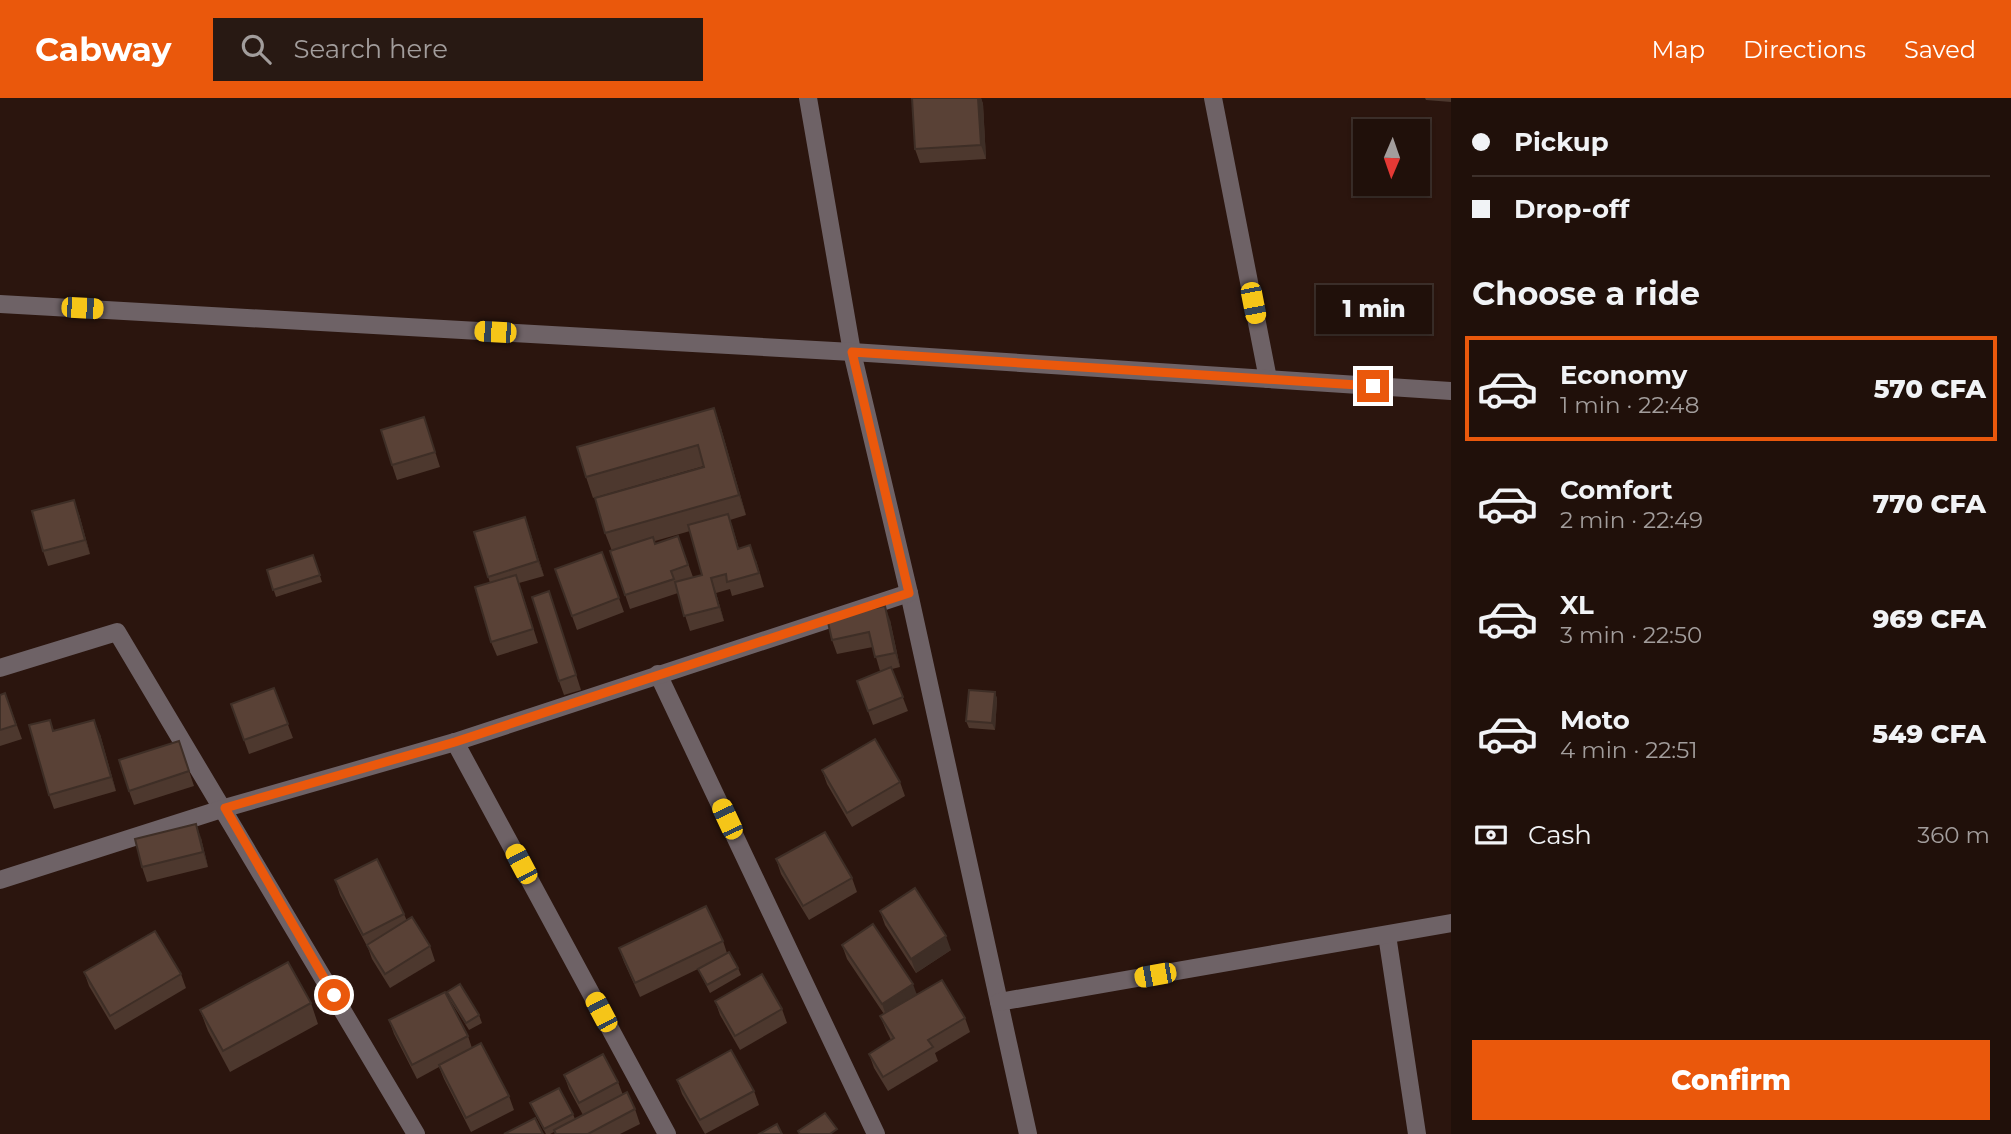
<!DOCTYPE html>
<meta charset="utf-8">
<style>
body{margin:0;font-family:Montserrat,sans-serif;background:#281913;color:#f1f3f6;height:100vh;display:flex;flex-direction:column;font-size:26px;white-space:nowrap}
*{box-sizing:border-box;margin:0}
p{font-size:23px;color:#a29d9c}
.icon{flex:none;width:38px;height:38px;fill:none;stroke:currentColor;stroke-width:2;stroke-linecap:round;stroke-linejoin:round}
.map{position:relative;flex:1;overflow:hidden}
.side{display:flex;flex-direction:column;background:#20100a;width:560px}
.side>*{flex:none}
.top-card{display:grid;align-content:center;height:154px;padding:0 21px;background:#20100a}
.needle{width:46px;rotate:182deg}
.fabs{position:absolute;left:1353px;top:21px;display:grid;gap:14px}
.fabs a{display:grid;place-items:center;width:77px;height:77px;border-radius:0px;background:#20100a;box-shadow:0 2px 5px #0004,0 0 0 2px #3d302b;font-size:35px}
.end{position:absolute;width:32px;height:32px;margin:-16px;border:9px solid #ea580c;background:#fff;box-shadow:0 0 0 4px #fff}
.from{border-radius:50%}
.bubble{position:absolute;height:49px;border-radius:0px;background:#20100a;box-shadow:0 2px 5px #0004,0 0 0 2px #3d302b;font-size:23px;font-weight:800;line-height:49px;text-align:center}
.car{position:absolute;width:21px;height:42px;margin:-21px -10px;border-radius:9px;box-shadow:0 0 5px 2px #0007;background:linear-gradient(#f5c518 24%,#345 0 40%,#f5c518 0 76%,#345 0 86%,#f5c518 0)}
.top-card b{display:flex;align-items:center;gap:24px;height:66px;font-size:26px}
.top-card b+b{border-top:2px solid #3d302b}
.top-card i{width:18px;height:18px;background:#f1f3f6}
ul{padding:0;list-style:none}
li{display:flex;align-items:center;gap:21px;height:105px;margin:0 14px 10px;padding:0 7px;border:4px solid transparent;border-radius:0px}
li div{flex:1}
li b{display:block;font-size:26px}
li em{font-style:normal;font-weight:800}
li.selected{border-color:#ea580c}
li>.icon{width:63px;height:63px;stroke-width:1.5}
h2{padding:0 21px;font-size:32px;line-height:84px}
.pay{display:flex;align-items:center;gap:18px;height:77px;padding:0 21px;font-size:26px}
.pay p{margin-inline-start:auto}
.cta{display:flex;gap:14px;margin-top:auto;padding:14px 21px}
.cta a{flex:1;height:80px;border-radius:0px;background:#ea580c;color:#fff;font-size:28px;font-weight:800;line-height:80px;text-align:center}
header{display:flex;align-items:center;gap:42px;box-sizing:border-box;height:98px;padding:0 35px;background:#ea580c;color:#fff}
header strong{font-size:33px}
nav{display:flex;gap:38px;margin-inline-start:auto;font-size:24px}
.search{width:490px;height:63px;background:#281913;display:flex;align-items:center;gap:18px;box-sizing:border-box;padding:0 24px;border-radius:0px;color:#a29d9c;font-size:26px}
main{display:flex;flex:1;min-height:0}
.map>svg:first-child{display:block}
</style>
<header>
<strong>Cabway</strong>
<div class="search"><svg class="icon" aria-label="search" viewBox="0 0 24 24"><circle cx="10" cy="10" r="6"/><path d="M15 15l6 6"/></svg>Search here</div>
<nav><a>Map</a><a>Directions</a><a>Saved</a></nav>
</header>
<main>
<div class="map">
<svg width="1451" height="1036" viewBox="0 0 1451 1036">
<rect width="100%" height="100%" fill="#2b150e"/>
<g fill="none" stroke-linecap="round" stroke-linejoin="round">
<g stroke="#6e6266" stroke-width="18">
<path d="M 808,0 L 852,254 L 909,495 L 1028,1036"/>
<path d="M 1213,0 L 1268,281"/>
<path d="M 0,206 L 852,254 L 1451,293"/>
<path d="M 0,570 L 117,534 L 416,1036"/>
<path d="M 658,576 L 876,1036"/>
<path d="M 455,644 L 667,1036"/>
<path d="M 0,782 L 225,710 L 455,644 L 909,495"/>
<path d="M 1387,837 L 1417,1036"/>
<path d="M 999,904 L 1451,825"/>
</g>
</g>
<g fill="#4d382e" fill-rule="evenodd">
<path d="M 912,0 L 981,0 L 983,6 L 986,61 L 920,65 L 915,51 Z"/>
<path d="M 1425,0 L 1451,0 L 1451,4 L 1426,2 Z"/>
<path d="M 714,310 L 721,330 L 746,417 L 730,422 L 739,451 L 756,462 L 764,489 L 732,498 L 730,491 L 716,495 L 724,523 L 690,533 L 678,495 L 630,511 L 610,453 L 612,453 L 605,435 L 704,369 L 704,368 L 593,400 L 586,379 ZM 690,433 L 702,477 L 693,479 L 678,438 L 655,446 L 655,443 Z"/>
<path d="M 424,319 L 440,369 L 397,382 L 392,367 Z"/>
<path d="M 79,416 L 90,456 L 48,468 L 43,453 Z"/>
<path d="M 525,419 L 544,478 L 519,485 L 538,545 L 497,558 L 491,544 L 490,485 L 474,434 Z"/>
<path d="M 602,454 L 624,514 L 577,532 L 555,471 Z"/>
<path d="M 313,457 L 322,484 L 276,499 L 267,472 Z"/>
<path d="M 554,508 L 581,592 L 564,597 L 559,583 Z"/>
<path d="M 890,522 L 900,569 L 892,571 L 908,613 L 873,627 L 857,583 L 884,572 L 880,573 L 873,549 L 837,556 L 832,542 Z"/>
<path d="M 274,590 L 293,640 L 249,656 L 231,606 Z"/>
<path d="M 995,594 L 997,601 L 995,632 L 969,630 L 966,623 Z"/>
<path d="M 5,595 L 22,641 L 0,648 L 0,597 Z"/>
<path d="M 50,622 L 54,633 L 100,636 L 116,693 L 54,711 L 49,697 Z"/>
<path d="M 179,643 L 194,688 L 134,707 L 129,693 Z"/>
<path d="M 822,672 L 900,684 L 905,698 L 852,729 L 827,686 Z"/>
<path d="M 201,740 L 208,769 L 147,784 L 142,769 Z"/>
<path d="M 776,761 L 852,780 L 857,794 L 809,822 L 781,776 Z"/>
<path d="M 335,782 L 404,816 L 407,823 L 430,848 L 435,863 L 390,890 L 372,861 L 368,850 L 340,797 Z"/>
<path d="M 880,813 L 951,852 L 916,875 L 885,827 Z"/>
<path d="M 723,843 L 727,855 L 738,870 L 741,877 L 710,895 L 698,871 L 640,899 L 624,864 L 619,850 Z"/>
<path d="M 842,847 L 917,896 L 965,920 L 970,934 L 935,955 L 938,963 L 888,993 L 874,970 L 869,956 L 891,942 L 886,932 L 880,918 L 884,916 L 847,861 Z"/>
<path d="M 84,874 L 181,876 L 186,890 L 115,932 L 89,888 Z"/>
<path d="M 447,894 L 479,917 L 482,925 L 469,932 L 450,902 Z"/>
<path d="M 715,903 L 782,911 L 787,925 L 740,952 L 720,917 Z"/>
<path d="M 311,905 L 318,926 L 230,974 L 208,933 L 200,912 Z"/>
<path d="M 389,922 L 468,938 L 472,950 L 509,998 L 514,1012 L 471,1034 L 444,981 L 439,969 L 417,981 L 394,936 Z"/>
<path d="M 564,977 L 618,984 L 623,997 L 635,1011 L 640,1026 L 620,1036 L 555,1036 L 554,1034 L 550,1036 L 546,1036 L 533,1012 L 530,1005 L 573,1016 L 575,1021 L 583,1017 L 569,991 Z"/>
<path d="M 677,982 L 754,993 L 759,1007 L 705,1036 L 682,996 Z"/>
</g>
<g fill="#3e2e26">
<path d="M 978,0 L 981,0 L 983,6 L 986,61 L 981,47 Z"/>
<path d="M 714,310 L 721,330 L 746,417 L 739,397 Z"/>
<path d="M 74,402 L 79,416 L 90,456 L 85,442 Z"/>
<path d="M 728,416 L 733,430 L 743,465 L 738,451 Z"/>
<path d="M 525,419 L 530,433 L 544,478 L 538,463 Z"/>
<path d="M 711,480 L 716,495 L 724,523 L 719,509 Z"/>
<path d="M 885,508 L 890,522 L 900,569 L 895,555 Z"/>
<path d="M 995,594 L 997,601 L 995,632 L 992,625 Z"/>
<path d="M 94,622 L 100,636 L 116,693 L 111,679 Z"/>
<path d="M 196,726 L 201,740 L 208,769 L 203,754 Z"/>
<path d="M 946,838 L 951,852 L 916,875 L 911,861 Z"/>
<path d="M 913,886 L 918,900 L 887,920 L 882,906 Z"/>
</g>
<g fill="#594136" stroke="#3e2e26" stroke-width="2">
<path d="M 912,0 L 978,0 L 981,47 L 915,51 Z"/>
<path d="M 714,310 L 739,397 L 605,435 L 595,400 L 704,369 L 698,347 L 586,379 L 577,349 Z"/>
<path d="M 424,319 L 435,354 L 392,367 L 381,332 Z"/>
<path d="M 74,402 L 85,442 L 43,453 L 32,413 Z"/>
<path d="M 728,416 L 738,451 L 750,447 L 759,475 L 727,484 L 726,476 L 711,480 L 719,509 L 684,518 L 675,484 L 702,477 L 688,427 Z"/>
<path d="M 525,419 L 538,463 L 488,479 L 474,434 Z"/>
<path d="M 678,438 L 688,467 L 671,473 L 674,481 L 625,497 L 610,453 L 653,439 L 655,446 Z"/>
<path d="M 602,454 L 619,500 L 572,518 L 555,471 Z"/>
<path d="M 313,457 L 320,477 L 273,492 L 267,472 Z"/>
<path d="M 516,477 L 533,531 L 491,544 L 475,489 Z"/>
<path d="M 549,493 L 576,577 L 559,583 L 532,499 Z"/>
<path d="M 885,508 L 895,555 L 875,559 L 869,534 L 832,542 L 827,520 Z"/>
<path d="M 891,569 L 903,599 L 868,613 L 857,583 Z"/>
<path d="M 274,590 L 288,626 L 244,642 L 231,606 Z"/>
<path d="M 969,592 L 995,594 L 992,625 L 966,623 Z"/>
<path d="M 5,595 L 16,627 L 0,632 L 0,597 Z"/>
<path d="M 50,622 L 53,633 L 94,622 L 111,679 L 49,697 L 29,627 Z"/>
<path d="M 875,641 L 900,684 L 847,715 L 822,672 Z"/>
<path d="M 179,643 L 189,673 L 129,693 L 119,662 Z"/>
<path d="M 196,726 L 203,754 L 142,769 L 135,741 Z"/>
<path d="M 825,734 L 852,780 L 803,808 L 776,761 Z"/>
<path d="M 377,761 L 404,816 L 363,837 L 335,782 Z"/>
<path d="M 915,790 L 946,838 L 911,861 L 880,813 Z"/>
<path d="M 706,808 L 723,843 L 635,885 L 619,850 Z"/>
<path d="M 412,819 L 430,848 L 385,876 L 367,847 Z"/>
<path d="M 873,826 L 913,886 L 882,906 L 842,847 Z"/>
<path d="M 155,833 L 181,876 L 110,918 L 84,874 Z"/>
<path d="M 729,854 L 738,870 L 707,887 L 698,871 Z"/>
<path d="M 288,864 L 311,905 L 223,953 L 200,912 Z"/>
<path d="M 762,876 L 782,911 L 735,938 L 715,903 Z"/>
<path d="M 942,882 L 965,920 L 928,942 L 933,949 L 883,979 L 869,956 L 894,940 L 880,918 Z"/>
<path d="M 460,886 L 479,917 L 466,925 L 447,894 Z"/>
<path d="M 445,894 L 468,938 L 412,967 L 389,922 Z"/>
<path d="M 481,945 L 509,998 L 466,1020 L 439,967 Z"/>
<path d="M 731,952 L 754,993 L 700,1022 L 677,982 Z"/>
<path d="M 603,956 L 618,984 L 579,1005 L 564,977 Z"/>
<path d="M 559,990 L 573,1016 L 544,1031 L 530,1005 Z"/>
<path d="M 627,994 L 635,1011 L 588,1036 L 556,1036 L 554,1032 Z"/>
<path d="M 825,1015 L 837,1031 L 830,1036 L 800,1036 L 798,1033 Z"/>
<path d="M 535,1020 L 543,1036 L 504,1036 Z"/>
<path d="M 777,1026 L 782,1036 L 759,1036 Z"/>
</g>
<g fill="none" stroke-linecap="round" stroke-linejoin="round">
<path stroke="#ea580c" stroke-width="9" d="M 334,897 L 225,710 L 455,644 L 909,495 L 852,254 L 1373,288"/>
</g>
</svg>
<div class="fabs">
<a><svg class="needle" viewBox="-14 -14 28 28"><path d="M0-13l5 13h-10z" fill="#e53935"/><path d="M0 13l5-13h-10z" fill="#a29d9c"/></svg></a>
</div>
<i class="end from" style="left:334px;top:897px"></i>
<i class="end" style="left:1373px;top:288px"></i>
<div class="bubble" style="left:1316px;top:187px;width:116px">1 min</div>
<i class="car" style="left:1253px;top:205px;rotate:169deg"></i>
<i class="car" style="left:82px;top:210px;rotate:93deg"></i>
<i class="car" style="left:495px;top:234px;rotate:273deg"></i>
<i class="car" style="left:727px;top:721px;rotate:335deg"></i>
<i class="car" style="left:521px;top:766px;rotate:332deg"></i>
<i class="car" style="left:1155px;top:877px;rotate:260deg"></i>
<i class="car" style="left:601px;top:914px;rotate:332deg"></i>
</div>
<section class="side">
<div class="top-card">
<b><i class="from"></i>Pickup</b>
<b><i></i>Drop-off</b>
</div>
<h2>Choose a ride</h2>
<ul>
<li class="selected"><svg class="icon" aria-label="car" viewBox="0 0 24 24"><path d="M5 17H2v-5l4-1 3-4h7l3 4 3 1v5h-3M9 17h6M6 11h13"/><circle cx="7" cy="17" r="2"/><circle cx="17" cy="17" r="2"/></svg><div><b>Economy</b><p>1 min · 22:48</p></div><em>570 CFA</em></li>
<li><svg class="icon" aria-label="car" viewBox="0 0 24 24"><path d="M5 17H2v-5l4-1 3-4h7l3 4 3 1v5h-3M9 17h6M6 11h13"/><circle cx="7" cy="17" r="2"/><circle cx="17" cy="17" r="2"/></svg><div><b>Comfort</b><p>2 min · 22:49</p></div><em>770 CFA</em></li>
<li><svg class="icon" aria-label="car" viewBox="0 0 24 24"><path d="M5 17H2v-5l4-1 3-4h7l3 4 3 1v5h-3M9 17h6M6 11h13"/><circle cx="7" cy="17" r="2"/><circle cx="17" cy="17" r="2"/></svg><div><b>XL</b><p>3 min · 22:50</p></div><em>969 CFA</em></li>
<li><svg class="icon" aria-label="car" viewBox="0 0 24 24"><path d="M5 17H2v-5l4-1 3-4h7l3 4 3 1v5h-3M9 17h6M6 11h13"/><circle cx="7" cy="17" r="2"/><circle cx="17" cy="17" r="2"/></svg><div><b>Moto</b><p>4 min · 22:51</p></div><em>549 CFA</em></li>
</ul>
<div class="pay"><svg class="icon" aria-label="cash" viewBox="0 0 24 24"><path d="M3 7h18v10H3z"/><circle cx="12" cy="12" r="2"/></svg>Cash<p>360 m</p></div>
<div class="cta"><a>Confirm</a></div>
</section>
</main>
